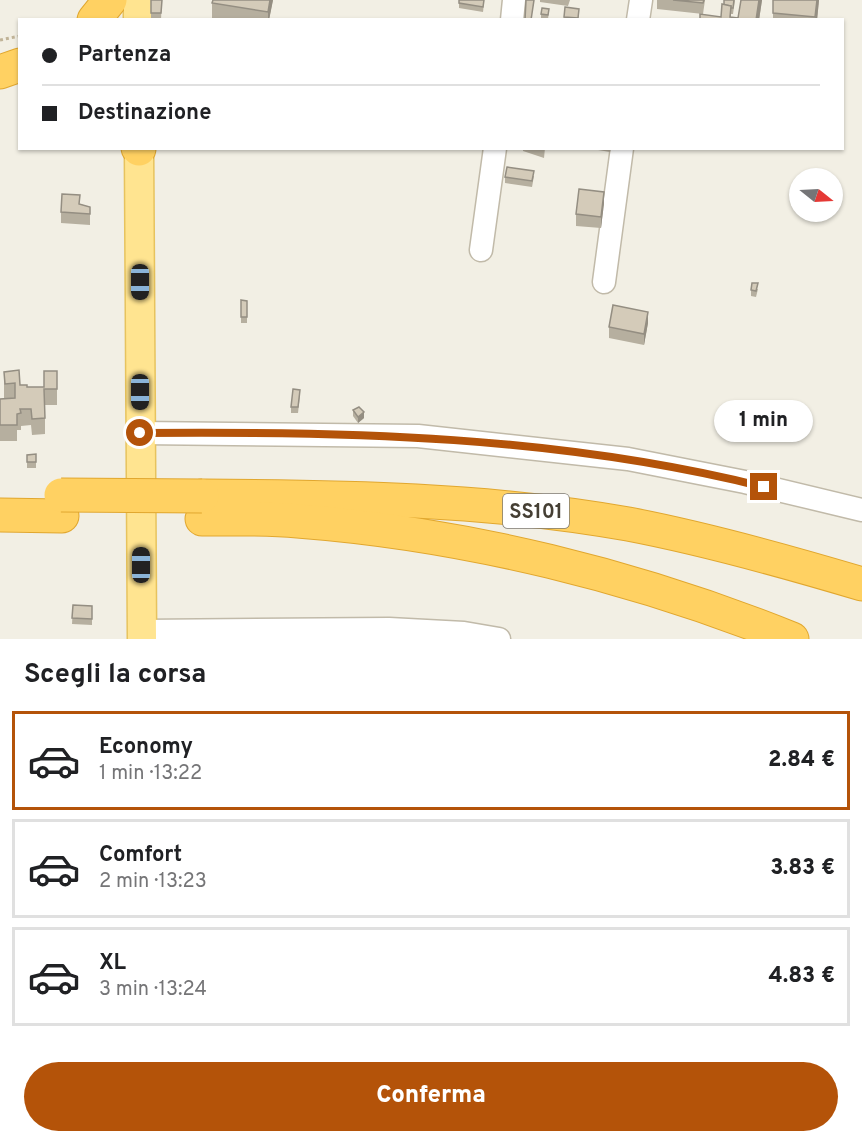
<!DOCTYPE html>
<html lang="it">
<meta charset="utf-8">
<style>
body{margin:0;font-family:Overpass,sans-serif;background:#f6f6f6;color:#202124;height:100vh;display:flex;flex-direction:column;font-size:22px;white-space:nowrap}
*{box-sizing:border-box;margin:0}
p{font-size:20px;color:#757577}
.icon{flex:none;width:33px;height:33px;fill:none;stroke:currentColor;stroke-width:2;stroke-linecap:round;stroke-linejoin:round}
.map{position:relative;height:639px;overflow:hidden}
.details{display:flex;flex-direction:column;background:#fff;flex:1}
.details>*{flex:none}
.top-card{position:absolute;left:18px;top:18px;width:826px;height:132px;border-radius:0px;box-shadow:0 2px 4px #0004;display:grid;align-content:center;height:132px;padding:0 24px;background:#fff}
.needle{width:39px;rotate:108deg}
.controls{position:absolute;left:789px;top:168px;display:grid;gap:12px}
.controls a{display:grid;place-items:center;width:54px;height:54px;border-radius:50%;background:#fff;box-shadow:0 2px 4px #0004;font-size:30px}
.end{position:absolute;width:27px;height:27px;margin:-14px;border:8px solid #b45309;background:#fff;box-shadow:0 0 0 3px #fff}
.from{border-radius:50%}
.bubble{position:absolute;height:42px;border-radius:21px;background:#fff;box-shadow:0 2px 4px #0004;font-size:20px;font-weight:800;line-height:42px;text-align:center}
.car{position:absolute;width:18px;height:36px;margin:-18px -9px;border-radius:8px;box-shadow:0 0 4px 2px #0007;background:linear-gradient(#222 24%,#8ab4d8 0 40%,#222 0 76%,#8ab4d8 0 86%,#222 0)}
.top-card b{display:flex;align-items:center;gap:21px;height:57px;font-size:22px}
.top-card b+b{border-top:2px solid #e0e0e0}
.top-card i{width:15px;height:15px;background:#202124}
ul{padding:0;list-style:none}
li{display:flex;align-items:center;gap:18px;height:99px;margin:0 12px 9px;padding:0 12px;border:3px solid #e0e0e0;border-radius:0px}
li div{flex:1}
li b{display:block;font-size:22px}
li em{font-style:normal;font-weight:800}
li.current{border-color:#b45309}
li>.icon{width:54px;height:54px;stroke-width:1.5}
h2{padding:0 24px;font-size:27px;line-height:72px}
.action{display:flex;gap:12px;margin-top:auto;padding:12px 24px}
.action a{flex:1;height:69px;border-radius:36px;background:#b45309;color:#fff;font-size:24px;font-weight:800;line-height:69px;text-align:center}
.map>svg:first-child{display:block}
</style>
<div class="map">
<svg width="862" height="639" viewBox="0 0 862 639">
<rect width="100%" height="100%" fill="#f2efe4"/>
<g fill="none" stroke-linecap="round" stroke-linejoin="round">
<g stroke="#c1baa9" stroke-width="25">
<g id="minor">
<path d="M 512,20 L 514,0"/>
<path d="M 638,20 L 641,0"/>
<path d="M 481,250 L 495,148"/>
<path d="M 604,282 L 622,148"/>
<path d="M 140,433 L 418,436 L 628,459 L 745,482 L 862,510"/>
<path d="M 142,631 L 389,629 L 464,633 L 499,639"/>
</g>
</g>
<g stroke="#e7c35e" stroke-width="31">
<g id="major">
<path d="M 138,0 L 138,20"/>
<path d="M 139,148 L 142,639"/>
</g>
</g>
<g stroke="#e1a72f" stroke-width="35">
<g id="highway">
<path d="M 94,20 L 110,0"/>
<path d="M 0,72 L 20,65"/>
<path d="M 138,148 L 139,149"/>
<path d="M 202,496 C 345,497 488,499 628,524 C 707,539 785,561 862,584"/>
<path d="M 0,515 L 62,516"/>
<path d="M 202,519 C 234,519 266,518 298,521 C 466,534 636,576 792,639"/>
</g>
</g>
<path stroke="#c0b397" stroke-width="3" stroke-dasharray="3 3" stroke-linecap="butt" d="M 0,40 L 20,36"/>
<use href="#minor" stroke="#fff" stroke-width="22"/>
<use href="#major" stroke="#ffe490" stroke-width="28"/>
<use href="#highway" stroke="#ffd162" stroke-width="33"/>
<g stroke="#e1a72f" stroke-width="35" stroke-linecap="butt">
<path id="highway-bridge" d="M 61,495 L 202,496"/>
</g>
<use href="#highway-bridge" stroke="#ffd162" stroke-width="33"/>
</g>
<g fill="#b6af9f">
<path d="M 151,0 L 162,0 L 161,19 L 151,19 Z"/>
<path d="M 273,0 L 269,20 L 212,19 L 212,3 Z"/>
<path d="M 540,0 L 570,0 L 568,6 L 540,2 Z"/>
<path d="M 657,0 L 705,0 L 703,14 L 657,9 Z"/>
<path d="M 735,0 L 733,14 L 731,14 L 731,17 L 738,18 L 741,0 L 762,0 L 759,20 L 721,17 L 724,5 Z"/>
<path d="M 773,0 L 819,0 L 817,20 L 773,20 Z"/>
<path d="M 459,3 L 484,3 L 483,12 L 459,8 Z"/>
<path d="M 549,9 L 548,20 L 541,20 L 541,14 Z"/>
<path d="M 579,14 L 578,20 L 564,20 L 564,17 Z"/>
<path d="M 523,148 L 545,148 L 544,158 L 523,151 Z"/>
<path d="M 586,148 L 611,148 L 610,152 Z"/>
<path d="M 534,176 L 532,187 L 505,183 L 505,177 Z"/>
<path d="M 604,203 L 601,228 L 576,226 L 576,214 Z"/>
<path d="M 80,204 L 90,207 L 90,225 L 61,223 L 61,212 Z"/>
<path d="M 758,289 L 756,297 L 751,296 L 751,290 Z"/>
<path d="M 241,300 L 247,301 L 247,323 L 241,323 Z"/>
<path d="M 648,323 L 644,345 L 609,338 L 609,327 Z"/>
<path d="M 57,371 L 57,405 L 45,405 L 45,434 L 32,435 L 31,425 L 21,426 L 21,430 L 17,430 L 17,441 L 0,441 L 0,399 L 4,398 L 4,372 L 20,385 L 27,387 L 44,387 Z"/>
<path d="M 300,395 L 298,413 L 291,413 L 291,407 Z"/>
<path d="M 353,410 L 364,418 L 358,423 L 353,416 Z"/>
<path d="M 36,454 L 36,468 L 27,468 L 27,455 Z"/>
<path d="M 73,605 L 92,606 L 92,625 L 72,624 Z"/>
</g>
<g fill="#948e82">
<path d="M 270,0 L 273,0 L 269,20 L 268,20 L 268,12 Z"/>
<path d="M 759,0 L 762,0 L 759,20 L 756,20 Z"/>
<path d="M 817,0 L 819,0 L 817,20 L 815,20 Z"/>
<path d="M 604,192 L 604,203 L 601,228 L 601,217 Z"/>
<path d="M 648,312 L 648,323 L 644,345 L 644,334 Z"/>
<path d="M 364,412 L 364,418 L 358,423 L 358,417 Z"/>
</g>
<g fill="#d4cbb9" stroke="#948e82" stroke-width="1.5">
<path d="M 151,0 L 162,0 L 161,13 L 151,13 Z"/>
<path d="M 213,0 L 270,0 L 268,12 L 212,3 Z"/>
<path d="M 459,0 L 484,0 L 483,7 L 459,3 Z"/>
<path d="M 526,0 L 534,0 L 531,20 L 525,20 Z"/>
<path d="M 673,0 L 704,0 L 703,3 Z"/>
<path d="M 724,0 L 734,0 L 733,8 L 731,8 L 731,6 L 724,5 Z"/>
<path d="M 741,0 L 759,0 L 756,20 L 700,20 L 700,14 L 721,17 L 722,4 L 731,6 L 730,17 L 738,18 Z"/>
<path d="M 773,0 L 817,0 L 815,17 L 773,13 Z"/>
<path d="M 565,7 L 579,9 L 578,18 L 564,17 Z"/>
<path d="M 542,8 L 549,9 L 548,15 L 541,14 Z"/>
<path d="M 507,167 L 534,171 L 532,181 L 505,177 Z"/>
<path d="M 579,189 L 604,192 L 601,217 L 576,214 Z"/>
<path d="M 62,194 L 80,195 L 79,204 L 90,207 L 90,214 L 61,212 Z"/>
<path d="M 752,283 L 758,283 L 756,291 L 751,290 Z"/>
<path d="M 241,300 L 247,301 L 247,317 L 241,317 Z"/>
<path d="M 613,305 L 648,312 L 644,334 L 609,327 Z"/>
<path d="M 19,370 L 20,385 L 27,385 L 27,387 L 44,387 L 44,371 L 57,371 L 57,389 L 44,389 L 45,418 L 32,419 L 31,409 L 20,409 L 21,413 L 17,414 L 17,425 L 0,425 L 0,399 L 15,398 L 15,383 L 5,384 L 4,372 Z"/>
<path d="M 293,389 L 300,390 L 298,407 L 291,407 Z"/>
<path d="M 359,407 L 364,412 L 358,417 L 353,410 Z"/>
<path d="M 36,454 L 36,462 L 27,462 L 27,455 Z"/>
<path d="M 73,605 L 92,606 L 92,619 L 72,618 Z"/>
</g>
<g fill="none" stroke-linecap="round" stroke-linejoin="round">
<path stroke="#b45309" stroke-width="8" d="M 140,433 C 349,431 560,436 764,487"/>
</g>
<g text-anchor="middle" stroke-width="4.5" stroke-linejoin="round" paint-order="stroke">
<rect fill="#fff" stroke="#7d7971" stroke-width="1.5" x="503" y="494" width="66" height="34" rx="4.5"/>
<g font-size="20" font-weight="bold" fill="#453f34">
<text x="536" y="518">SS101</text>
</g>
</g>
</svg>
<div class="controls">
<a><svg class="needle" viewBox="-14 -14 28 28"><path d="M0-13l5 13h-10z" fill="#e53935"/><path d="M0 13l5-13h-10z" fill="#757577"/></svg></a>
</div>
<i class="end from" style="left:140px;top:433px"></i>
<i class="end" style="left:764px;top:487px"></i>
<div class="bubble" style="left:714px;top:400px;width:99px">1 min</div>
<i class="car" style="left:140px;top:282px;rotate:180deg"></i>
<i class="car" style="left:140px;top:392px;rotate:180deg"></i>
<i class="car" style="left:141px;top:565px;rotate:0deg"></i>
<div class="top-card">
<b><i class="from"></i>Partenza</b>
<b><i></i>Destinazione</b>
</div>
</div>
<section class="details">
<h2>Scegli la corsa</h2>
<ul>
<li class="current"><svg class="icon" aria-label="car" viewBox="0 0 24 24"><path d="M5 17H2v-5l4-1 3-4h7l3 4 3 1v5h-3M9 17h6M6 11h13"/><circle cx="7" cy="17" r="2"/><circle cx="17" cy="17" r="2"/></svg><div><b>Economy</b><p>1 min · 13:22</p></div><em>2.84 €</em></li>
<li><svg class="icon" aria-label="car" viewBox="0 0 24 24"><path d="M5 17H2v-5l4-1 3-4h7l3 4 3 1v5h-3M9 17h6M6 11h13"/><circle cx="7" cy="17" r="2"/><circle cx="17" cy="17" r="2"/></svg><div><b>Comfort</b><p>2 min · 13:23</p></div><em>3.83 €</em></li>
<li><svg class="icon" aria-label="car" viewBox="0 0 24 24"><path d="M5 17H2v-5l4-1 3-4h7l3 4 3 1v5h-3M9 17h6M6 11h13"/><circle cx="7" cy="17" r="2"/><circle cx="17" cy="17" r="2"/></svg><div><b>XL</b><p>3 min · 13:24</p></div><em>4.83 €</em></li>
</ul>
<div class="action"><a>Conferma</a></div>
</section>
